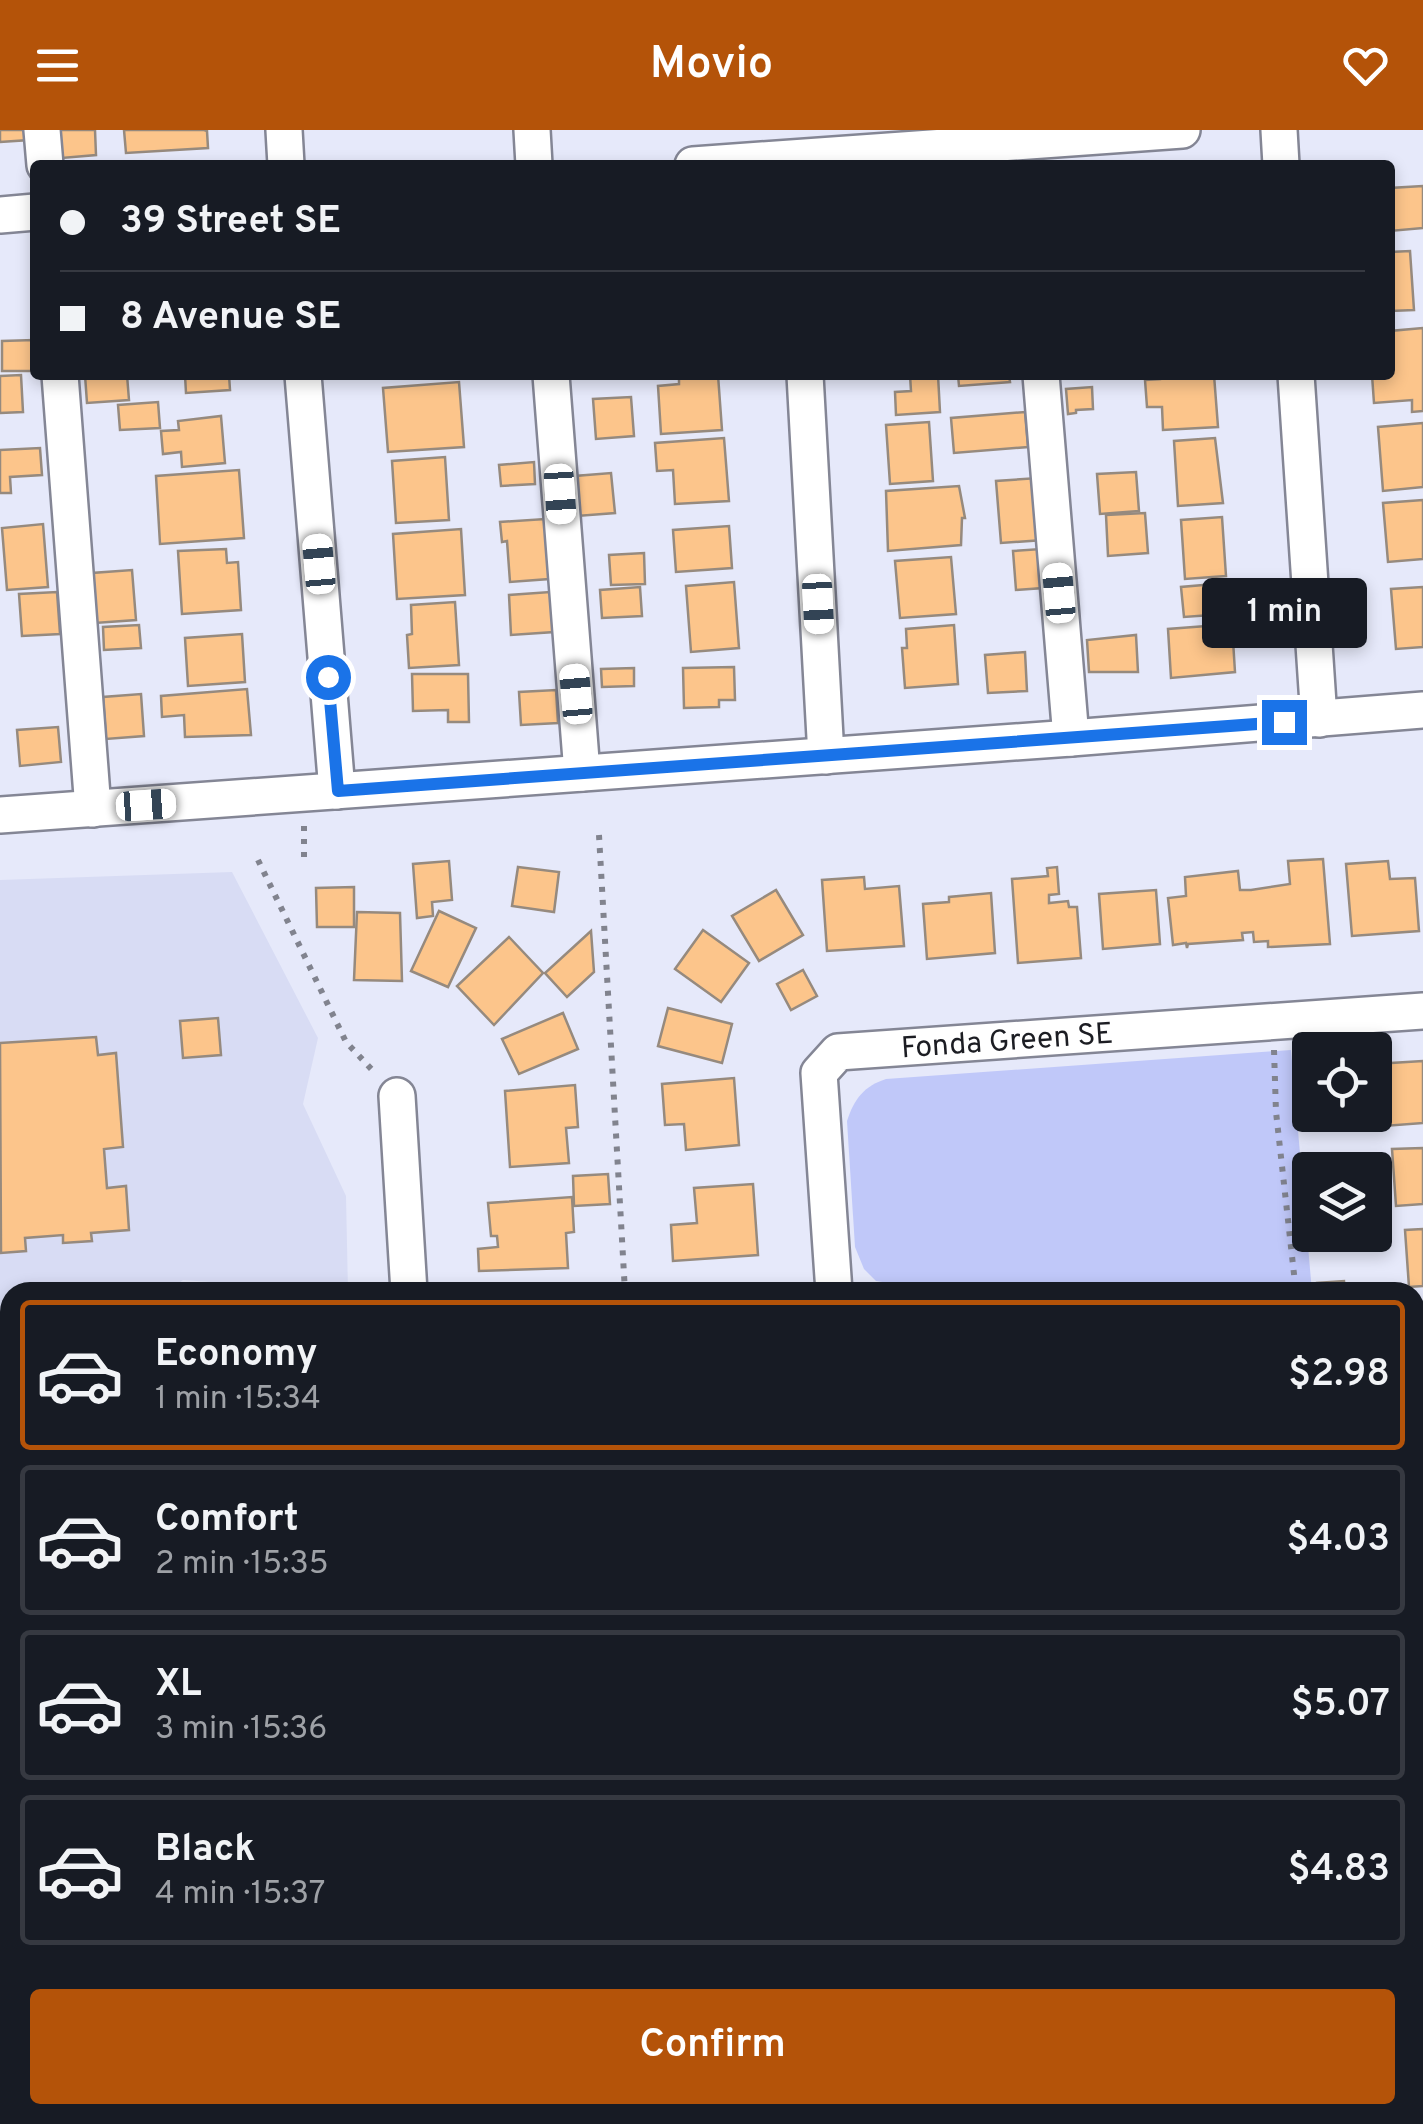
<!DOCTYPE html>
<meta charset="utf-8">
<style>
body{margin:0;font-family:Overpass,sans-serif;background:#242831;color:#f1f3f6;height:100vh;display:flex;flex-direction:column;font-size:38px;white-space:nowrap}
*{box-sizing:border-box;margin:0}
p{font-size:32px;color:#9ea1a6}
.icon{flex:none;width:55px;height:55px;fill:none;stroke:currentColor;stroke-width:2;stroke-linecap:round;stroke-linejoin:round}
.map{position:relative;flex:1;overflow:hidden}
.sheet{position:absolute;left:0px;top:1152px;width:1425px;height:842px;display:flex;flex-direction:column;background:#171b24;border-radius:30px 30px 0 0;box-shadow:0 5px 15px #0003}
.sheet>*{flex:none}
.guide{position:absolute;left:30px;top:30px;width:1365px;height:220px;border-radius:10px;box-shadow:0 5px 15px #0003;display:grid;align-content:center;height:220px;padding:0 30px;background:#171b24}
.buttons{position:absolute;left:1292px;top:902px;display:grid;gap:20px}
.buttons a{display:grid;place-items:center;width:100px;height:100px;border-radius:10px;background:#171b24;box-shadow:0 5px 15px #0003;font-size:50px}
.end{position:absolute;width:45px;height:45px;margin:-22px;border:12px solid #1a73e8;background:#fff;box-shadow:0 0 0 5px #fff}
.from{border-radius:50%}
.bubble{position:absolute;height:70px;border-radius:10px;background:#171b24;box-shadow:0 5px 15px #0003;font-size:32px;font-weight:600;line-height:70px;text-align:center}
.car{position:absolute;width:30px;height:60px;margin:-30px -15px;border-radius:12px;box-shadow:0 0 8px 2px #0007;background:linear-gradient(#fff 24%,#345 0 40%,#fff 0 76%,#345 0 86%,#fff 0)}
.guide b{display:flex;align-items:center;gap:35px;height:95px;font-size:38px}
.guide b+b{border-top:2px solid #363941}
.guide i{width:25px;height:25px;background:#f1f3f6}
ul{padding:18px 0 0;list-style:none}
li{display:flex;align-items:center;gap:30px;height:150px;margin:0 20px 15px;padding:0 10px;border:5px solid #363941;border-radius:10px}
li div{flex:1}
li b{display:block;font-size:38px}
li em{font-style:normal;font-weight:600}
li.current{border-color:#b45309}
li>.icon{width:90px;height:90px;stroke-width:1.5}
.action{display:flex;gap:20px;margin-top:auto;padding:20px 30px}
.action a{flex:1;height:115px;border-radius:10px;background:#b45309;color:#fff;font-size:40px;font-weight:600;line-height:115px;text-align:center}
header{display:flex;justify-content:space-between;align-items:center;height:130px;padding:0 30px;background:#b45309;color:#fff;font-size:45px;font-weight:600}
.map>svg:first-child{display:block}
</style>
<header><svg class="icon" aria-label="menu" viewBox="0 0 24 24"><path d="M4 6h16M4 12h16M4 18h16"/></svg>Movio<svg class="icon" aria-label="heart" viewBox="0 0 24 24"><path d="M12 20l-8-8c-3-5 5-10 8-4 3-6 11-1 8 4z"/></svg></header>
<div class="map">
<svg width="1423" height="1994" viewBox="0 0 1423 1994">
<rect width="100%" height="100%" fill="#e6e9fa"/>
<path fill="#d8dcf4" d="M 232,742 L 318,908 L 303,974 L 346,1066 L 348,1162 L 183,1150 L 168,1162 L 10,1162 L 10,1436 L 0,1437 L 0,750 Z"/>
<g fill="#c0c8f9">
<path d="M 1291,920 L 1312,1162 L 944,1162 L 876,1151 L 864,1139 L 855,1117 L 847,991 C 854,969 864,956 886,949 Z"/>
<path d="M 424,1985 L 1116,1985 L 1116,1994 L 420,1994 Z"/>
</g>
<g fill="#fcc58b" stroke="#968a7e" stroke-width="2.5">
<path d="M 0,0 L 28,0 L 29,10 L 0,12 Z"/>
<path d="M 59,0 L 95,0 L 96,25 L 62,28 Z"/>
<path d="M 124,0 L 204,0 L 207,1 L 208,18 L 126,23 Z"/>
<path d="M 1423,56 L 1423,98 L 1390,101 L 1390,58 Z"/>
<path d="M 1410,121 L 1414,180 L 1390,181 L 1390,122 Z"/>
<path d="M 1423,198 L 1423,281 L 1412,282 L 1412,270 L 1374,273 L 1372,245 L 1390,245 L 1390,201 Z"/>
<path d="M 34,210 L 35,241 L 2,241 L 2,211 Z"/>
<path d="M 21,245 L 23,282 L 0,283 L 0,246 Z"/>
<path d="M 85,245 L 127,245 L 129,270 L 87,273 Z"/>
<path d="M 185,245 L 229,245 L 230,260 L 186,263 Z"/>
<path d="M 679,245 L 718,245 L 722,300 L 661,304 L 658,256 L 679,254 Z"/>
<path d="M 910,245 L 938,245 L 940,282 L 896,285 L 895,262 L 911,261 Z"/>
<path d="M 958,245 L 1009,245 L 1010,252 L 959,256 Z"/>
<path d="M 1160,245 L 1214,245 L 1218,297 L 1163,300 L 1162,277 L 1147,277 L 1145,250 L 1160,249 Z"/>
<path d="M 459,252 L 464,317 L 388,322 L 383,258 Z"/>
<path d="M 1092,257 L 1093,279 L 1076,280 L 1076,283 L 1068,284 L 1066,259 Z"/>
<path d="M 631,267 L 634,306 L 596,309 L 593,269 Z"/>
<path d="M 158,272 L 160,298 L 120,300 L 118,275 Z"/>
<path d="M 1025,282 L 1028,317 L 954,323 L 951,288 Z"/>
<path d="M 221,286 L 225,333 L 182,337 L 181,322 L 163,324 L 161,301 L 179,300 L 178,291 Z"/>
<path d="M 929,292 L 933,351 L 890,354 L 886,295 Z"/>
<path d="M 1423,293 L 1423,357 L 1383,361 L 1378,297 Z"/>
<path d="M 724,308 L 729,371 L 675,374 L 673,340 L 657,341 L 655,313 Z"/>
<path d="M 1215,308 L 1223,373 L 1178,376 L 1174,311 Z"/>
<path d="M 40,318 L 42,345 L 10,347 L 11,363 L 0,363 L 0,320 Z"/>
<path d="M 445,327 L 449,390 L 396,393 L 392,331 Z"/>
<path d="M 534,332 L 535,354 L 501,356 L 499,335 Z"/>
<path d="M 239,340 L 244,408 L 160,414 L 156,346 Z"/>
<path d="M 1136,342 L 1139,381 L 1100,384 L 1097,344 Z"/>
<path d="M 611,343 L 615,383 L 577,386 L 575,346 Z"/>
<path d="M 1038,348 L 1043,410 L 1001,413 L 996,351 Z"/>
<path d="M 959,356 L 965,388 L 962,388 L 961,415 L 888,421 L 886,361 Z"/>
<path d="M 1423,370 L 1423,429 L 1388,432 L 1383,373 Z"/>
<path d="M 1145,383 L 1148,423 L 1108,426 L 1106,385 Z"/>
<path d="M 1222,387 L 1226,446 L 1185,449 L 1181,390 Z"/>
<path d="M 545,389 L 549,449 L 510,452 L 507,411 L 502,412 L 500,392 Z"/>
<path d="M 43,394 L 48,457 L 7,460 L 2,398 Z"/>
<path d="M 729,396 L 732,438 L 676,442 L 673,400 Z"/>
<path d="M 461,399 L 465,465 L 397,469 L 393,404 Z"/>
<path d="M 226,419 L 227,433 L 238,432 L 241,480 L 182,484 L 178,421 Z"/>
<path d="M 1041,419 L 1043,458 L 1016,460 L 1013,421 Z"/>
<path d="M 644,423 L 645,454 L 611,455 L 609,425 Z"/>
<path d="M 951,427 L 956,484 L 900,488 L 895,431 Z"/>
<path d="M 132,440 L 136,490 L 95,493 L 92,443 Z"/>
<path d="M 734,452 L 739,518 L 691,522 L 686,456 Z"/>
<path d="M 1237,452 L 1239,483 L 1184,487 L 1181,457 Z"/>
<path d="M 640,457 L 642,486 L 602,488 L 600,460 Z"/>
<path d="M 1423,457 L 1423,517 L 1396,519 L 1391,459 Z"/>
<path d="M 57,462 L 60,504 L 22,506 L 19,464 Z"/>
<path d="M 550,462 L 554,502 L 511,505 L 509,465 Z"/>
<path d="M 455,472 L 459,535 L 409,538 L 407,505 L 412,504 L 411,475 Z"/>
<path d="M 1232,494 L 1235,542 L 1171,548 L 1168,499 Z"/>
<path d="M 139,495 L 141,518 L 104,520 L 103,497 Z"/>
<path d="M 954,495 L 958,554 L 905,558 L 902,518 L 907,518 L 906,499 Z"/>
<path d="M 242,504 L 245,552 L 188,556 L 185,508 Z"/>
<path d="M 1136,505 L 1138,542 L 1089,542 L 1087,510 Z"/>
<path d="M 1025,522 L 1027,561 L 988,563 L 985,525 Z"/>
<path d="M 734,537 L 735,570 L 719,570 L 719,577 L 684,578 L 683,538 Z"/>
<path d="M 634,538 L 634,556 L 602,557 L 601,539 Z"/>
<path d="M 412,544 L 468,544 L 469,592 L 448,592 L 448,580 L 413,581 Z"/>
<path d="M 247,559 L 251,605 L 185,607 L 184,585 L 162,587 L 161,566 Z"/>
<path d="M 556,560 L 558,593 L 521,595 L 519,562 Z"/>
<path d="M 141,564 L 144,606 L 106,609 L 103,567 Z"/>
<path d="M 58,597 L 61,632 L 20,636 L 17,600 Z"/>
<path d="M 1323,729 L 1330,814 L 1268,817 L 1268,811 L 1254,812 L 1253,802 L 1242,803 L 1243,810 L 1188,814 L 1187,818 L 1186,813 L 1173,815 L 1168,768 L 1186,766 L 1185,747 L 1238,741 L 1240,760 L 1251,760 L 1290,754 L 1288,731 Z"/>
<path d="M 449,731 L 452,770 L 432,772 L 433,786 L 417,788 L 413,734 Z"/>
<path d="M 1388,731 L 1390,749 L 1415,748 L 1419,801 L 1352,806 L 1346,734 Z"/>
<path d="M 518,737 L 559,742 L 554,782 L 512,776 Z"/>
<path d="M 1057,737 L 1059,764 L 1049,765 L 1049,773 L 1068,771 L 1069,777 L 1077,777 L 1081,828 L 1018,833 L 1012,749 L 1048,746 L 1047,738 Z"/>
<path d="M 864,747 L 865,759 L 899,756 L 904,816 L 827,821 L 822,750 Z"/>
<path d="M 354,757 L 354,797 L 317,797 L 316,758 Z"/>
<path d="M 776,760 L 803,805 L 759,831 L 732,786 Z"/>
<path d="M 1156,760 L 1160,814 L 1103,819 L 1099,764 Z"/>
<path d="M 991,763 L 995,823 L 927,829 L 923,774 L 949,772 L 949,767 Z"/>
<path d="M 439,781 L 476,798 L 448,857 L 411,841 Z"/>
<path d="M 357,782 L 400,783 L 402,851 L 354,850 Z"/>
<path d="M 703,800 L 749,833 L 721,872 L 675,839 Z"/>
<path d="M 591,801 L 594,842 L 567,867 L 545,843 Z"/>
<path d="M 509,807 L 543,843 L 494,895 L 457,856 Z"/>
<path d="M 803,840 L 817,866 L 791,880 L 777,854 Z"/>
<path d="M 668,878 L 732,894 L 722,933 L 658,916 Z"/>
<path d="M 563,883 L 578,919 L 519,944 L 502,909 Z"/>
<path d="M 218,888 L 221,925 L 183,928 L 180,891 Z"/>
<path d="M 96,907 L 98,925 L 116,923 L 123,1017 L 104,1019 L 107,1058 L 126,1056 L 129,1100 L 91,1103 L 92,1111 L 63,1113 L 63,1105 L 25,1108 L 26,1121 L 1,1123 L 0,913 Z"/>
<path d="M 1423,931 L 1423,993 L 1384,996 L 1382,969 L 1375,970 L 1375,934 Z"/>
<path d="M 734,948 L 739,1015 L 686,1020 L 684,994 L 665,995 L 662,954 Z"/>
<path d="M 575,955 L 578,997 L 566,998 L 569,1033 L 510,1037 L 505,961 Z"/>
<path d="M 1423,1018 L 1423,1074 L 1396,1076 L 1392,1019 Z"/>
<path d="M 608,1044 L 610,1074 L 574,1076 L 573,1046 Z"/>
<path d="M 753,1054 L 758,1125 L 673,1131 L 671,1095 L 697,1093 L 694,1058 Z"/>
<path d="M 572,1067 L 574,1102 L 566,1103 L 568,1138 L 479,1141 L 478,1119 L 498,1117 L 497,1106 L 491,1106 L 488,1073 Z"/>
<path d="M 1423,1099 L 1423,1156 L 1409,1157 L 1405,1100 Z"/>
<path d="M 1344,1151 L 1345,1162 L 1317,1162 L 1317,1153 Z"/>
<rect x="1415" y="1181" width="8" height="57"/>
<path d="M 1423,1289 L 1423,1366 L 1415,1368 L 1415,1291 Z"/>
<path d="M 1422,1379 L 1423,1447 L 1419,1451 L 1415,1446 L 1415,1385 Z"/>
<path d="M 10,1552 L 10,1614 L 0,1614 L 0,1553 Z"/>
<path d="M 10,1641 L 10,1675 L 0,1676 L 0,1642 Z"/>
<rect x="0" y="1692" width="10" height="37"/>
<path d="M 1415,1721 L 1423,1723 L 1423,1783 L 1415,1781 Z"/>
<rect x="0" y="1742" width="10" height="65"/>
<path d="M 1415,1812 L 1423,1812 L 1423,1887 L 1415,1888 Z"/>
<path d="M 1423,1918 L 1423,1982 L 1419,1983 L 1415,1919 Z"/>
<path d="M 11,1985 L 62,1985 L 63,1994 L 12,1994 Z"/>
<path d="M 79,1985 L 141,1985 L 142,1989 L 79,1993 Z"/>
<path d="M 152,1985 L 209,1985 L 210,1994 L 153,1994 Z"/>
<path d="M 224,1985 L 279,1985 L 279,1993 L 288,1994 L 225,1994 Z"/>
<path d="M 301,1985 L 369,1985 L 354,1994 L 307,1994 Z"/>
<path d="M 1262,1985 L 1312,1985 L 1312,1987 L 1287,1989 L 1287,1994 L 1263,1994 Z"/>
</g>
<g fill="none" stroke-linecap="round" stroke-linejoin="round">
<g stroke="#848695" stroke-width="40">
<g id="minor">
<path d="M 42,0 L 45,35"/>
<path d="M 284,0 L 286,35"/>
<path d="M 532,0 L 534,35"/>
<path d="M 1279,0 L 1281,35"/>
<path d="M 693,35 L 1182,0"/>
<path d="M 0,85 L 35,82"/>
<path d="M 60,245 L 93,679"/>
<path d="M 303,245 L 337,661"/>
<path d="M 551,245 L 582,643"/>
<path d="M 805,245 L 826,626"/>
<path d="M 1041,245 L 1071,608"/>
<path d="M 1296,245 L 1319,589"/>
<path d="M 0,685 L 1071,608 L 1423,580"/>
<path d="M 397,966 L 409,1162"/>
<path d="M 834,1162 L 819,943 L 838,922 L 1423,881"/>
<path d="M 0,1478 L 10,1477"/>
<path d="M 0,1871 L 10,1870"/>
<path d="M 1156,1985 L 1157,1994"/>
</g>
</g>
<g stroke="#81838e" stroke-width="6" stroke-dasharray="5 8" stroke-linecap="butt">
<path d="M 599,705 L 625,1162"/>
<path d="M 304,727 L 304,693"/>
<path d="M 258,730 L 346,912 L 375,943"/>
<path d="M 1274,920 L 1276,982 L 1296,1162"/>
<path d="M 1415,1267 L 1423,1267"/>
<path d="M 1415,1581 L 1423,1581"/>
<path d="M 0,1685 L 10,1685"/>
<path d="M 1367,1985 L 1368,1994"/>
<path d="M 441,1994 L 444,1985"/>
</g>
<use href="#minor" stroke="#fff" stroke-width="35"/>
</g>
<g fill="none" stroke-linecap="round" stroke-linejoin="round">
<path stroke="#1a73e8" stroke-width="12" d="M 328,547 L 338,661 L 1284,592"/>
</g>
<g text-anchor="middle" stroke-width="10" stroke-linejoin="round" paint-order="stroke">
<g font-size="30" fill="#1c1d23" stroke="#fff">
<text transform="translate(1007 910) rotate(-4)" y="10">Fonda Green SE</text>
</g>
</g>
</svg>
<div class="buttons">
<a><svg class="icon" aria-label="locate" viewBox="0 0 24 24"><circle cx="12" cy="12" r="6"/><path d="M12 2v4M12 18v4M2 12h4M18 12h4"/></svg></a>
<a><svg class="icon" aria-label="layers" viewBox="0 0 24 24"><path d="M12 4l9 5-9 5-9-5zM3 14l9 5 9-5"/></svg></a>
</div>
<i class="end from" style="left:328px;top:547px"></i>
<i class="end" style="left:1284px;top:592px"></i>
<div class="bubble" style="left:1202px;top:448px;width:165px">1 min</div>
<i class="car" style="left:560px;top:364px;rotate:176deg"></i>
<i class="car" style="left:319px;top:434px;rotate:355deg"></i>
<i class="car" style="left:1059px;top:463px;rotate:355deg"></i>
<i class="car" style="left:818px;top:474px;rotate:177deg"></i>
<i class="car" style="left:576px;top:564px;rotate:355deg"></i>
<i class="car" style="left:146px;top:675px;rotate:86deg"></i>
<div class="guide">
<b><i class="from"></i>39 Street SE</b>
<b><i></i>8 Avenue SE</b>
</div>
<section class="sheet">
<ul>
<li class="current"><svg class="icon" aria-label="car" viewBox="0 0 24 24"><path d="M5 17H2v-5l4-1 3-4h7l3 4 3 1v5h-3M9 17h6M6 11h13"/><circle cx="7" cy="17" r="2"/><circle cx="17" cy="17" r="2"/></svg><div><b>Economy</b><p>1 min · 15:34</p></div><em>$2.98</em></li>
<li><svg class="icon" aria-label="car" viewBox="0 0 24 24"><path d="M5 17H2v-5l4-1 3-4h7l3 4 3 1v5h-3M9 17h6M6 11h13"/><circle cx="7" cy="17" r="2"/><circle cx="17" cy="17" r="2"/></svg><div><b>Comfort</b><p>2 min · 15:35</p></div><em>$4.03</em></li>
<li><svg class="icon" aria-label="car" viewBox="0 0 24 24"><path d="M5 17H2v-5l4-1 3-4h7l3 4 3 1v5h-3M9 17h6M6 11h13"/><circle cx="7" cy="17" r="2"/><circle cx="17" cy="17" r="2"/></svg><div><b>XL</b><p>3 min · 15:36</p></div><em>$5.07</em></li>
<li><svg class="icon" aria-label="car" viewBox="0 0 24 24"><path d="M5 17H2v-5l4-1 3-4h7l3 4 3 1v5h-3M9 17h6M6 11h13"/><circle cx="7" cy="17" r="2"/><circle cx="17" cy="17" r="2"/></svg><div><b>Black</b><p>4 min · 15:37</p></div><em>$4.83</em></li>
</ul>
<div class="action"><a>Confirm</a></div>
</section>
</div>
